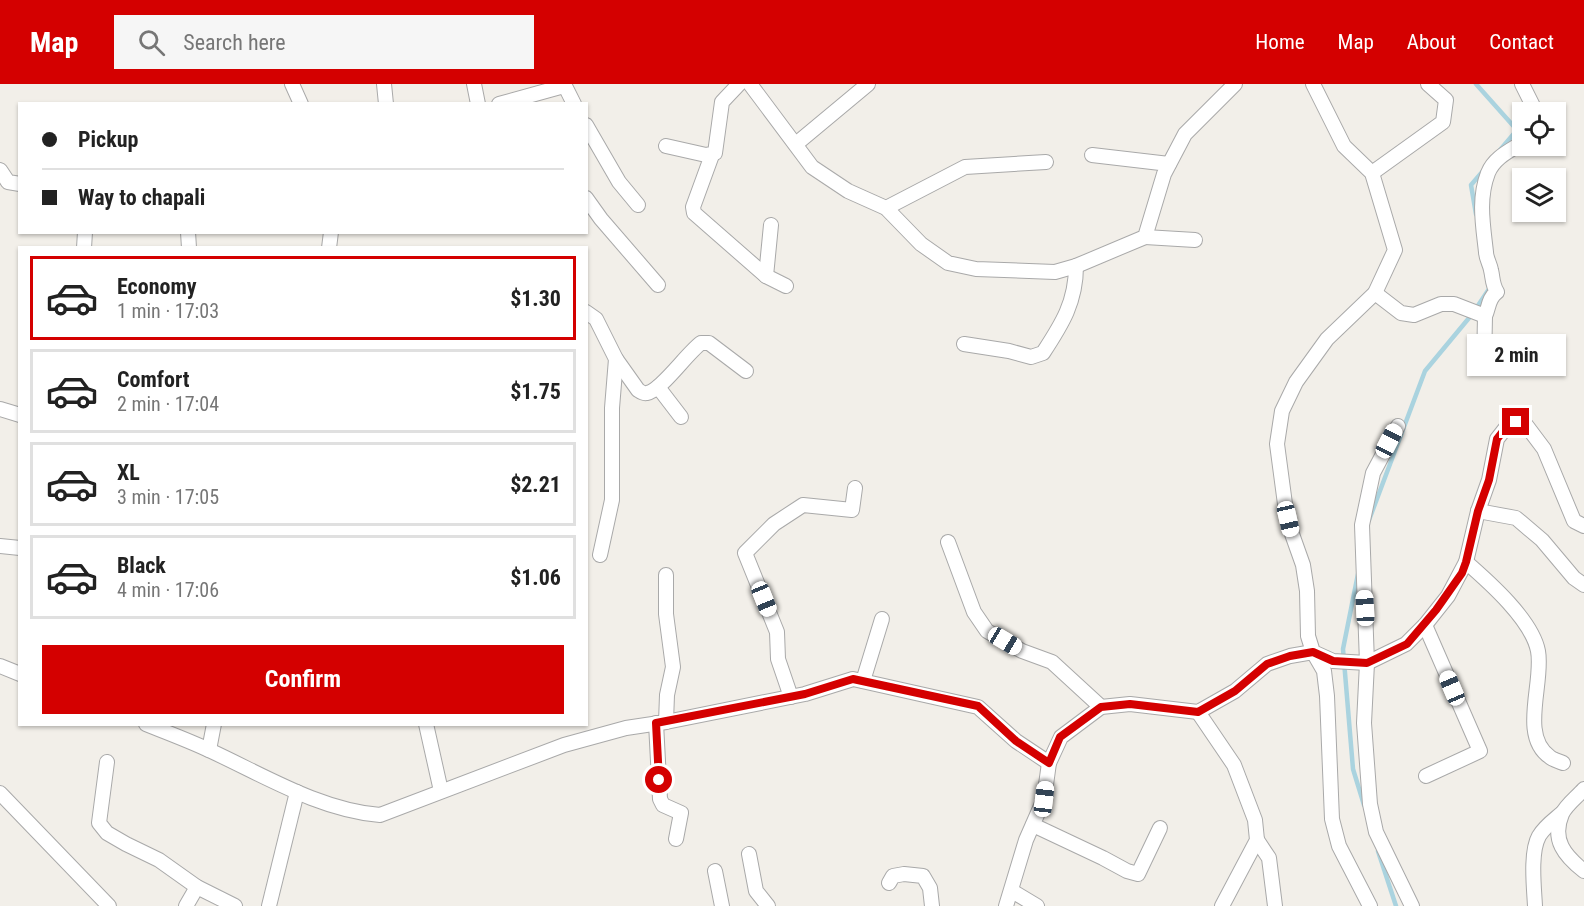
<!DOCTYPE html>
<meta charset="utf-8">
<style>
body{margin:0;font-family:"Roboto Condensed",sans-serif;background:#f6f6f6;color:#222;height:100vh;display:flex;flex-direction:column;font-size:22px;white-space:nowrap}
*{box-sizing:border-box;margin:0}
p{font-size:20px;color:#767676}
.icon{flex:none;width:33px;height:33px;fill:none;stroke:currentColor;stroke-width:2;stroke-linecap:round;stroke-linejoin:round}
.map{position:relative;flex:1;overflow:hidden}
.sheet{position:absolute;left:18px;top:162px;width:570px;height:480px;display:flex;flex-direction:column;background:#fff;border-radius:0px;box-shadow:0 2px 4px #0004}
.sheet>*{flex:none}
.banner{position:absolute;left:18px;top:18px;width:570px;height:132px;border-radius:0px;box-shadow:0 2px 4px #0004;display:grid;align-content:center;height:132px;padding:0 24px;background:#fff}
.controls{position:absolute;left:1512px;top:18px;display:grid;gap:12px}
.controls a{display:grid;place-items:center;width:54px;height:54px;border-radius:0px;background:#fff;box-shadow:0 2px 4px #0004;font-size:30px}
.end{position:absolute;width:27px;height:27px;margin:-14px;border:8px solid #d40000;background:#fff;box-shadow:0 0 0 3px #fff}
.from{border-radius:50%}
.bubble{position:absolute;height:42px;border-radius:0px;background:#fff;box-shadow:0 2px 4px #0004;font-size:20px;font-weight:700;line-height:42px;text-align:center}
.car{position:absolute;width:18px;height:36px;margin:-18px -9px;border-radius:8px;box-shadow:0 0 4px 2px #0007;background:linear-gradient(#fff 24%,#345 0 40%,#fff 0 76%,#345 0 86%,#fff 0)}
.banner b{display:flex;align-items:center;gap:21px;height:57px;font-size:22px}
.banner b+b{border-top:2px solid #e0e0e0}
.banner i{width:15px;height:15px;background:#222}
ul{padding:10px 0 0;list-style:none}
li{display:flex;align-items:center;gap:18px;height:84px;margin:0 12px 9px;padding:0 12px;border:3px solid #e0e0e0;border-radius:0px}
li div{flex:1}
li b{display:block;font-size:22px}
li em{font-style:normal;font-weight:700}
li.active{border-color:#d40000}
li>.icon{width:54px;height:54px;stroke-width:1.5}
.button{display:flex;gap:12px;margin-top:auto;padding:12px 24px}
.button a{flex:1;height:69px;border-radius:0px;background:#d40000;color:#fff;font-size:24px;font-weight:700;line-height:69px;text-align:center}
header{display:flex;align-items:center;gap:36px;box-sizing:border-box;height:84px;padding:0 30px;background:#d40000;color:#fff}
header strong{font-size:28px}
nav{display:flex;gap:33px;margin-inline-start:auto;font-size:21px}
.search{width:420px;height:54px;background:#f6f6f6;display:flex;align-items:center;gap:15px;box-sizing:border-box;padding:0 21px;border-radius:0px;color:#767676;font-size:22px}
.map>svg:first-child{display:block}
</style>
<header>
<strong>Map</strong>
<div class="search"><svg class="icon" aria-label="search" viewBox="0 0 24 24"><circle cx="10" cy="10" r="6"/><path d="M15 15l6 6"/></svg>Search here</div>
<nav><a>Home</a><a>Map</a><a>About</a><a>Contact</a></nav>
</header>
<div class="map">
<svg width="1584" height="822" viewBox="0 0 1584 822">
<rect width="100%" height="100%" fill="#f2efe9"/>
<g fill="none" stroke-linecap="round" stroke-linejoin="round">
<g stroke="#aad3df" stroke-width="4.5">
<path d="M 1476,0 L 1517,46 L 1500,66"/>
<path d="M 1476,130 L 1471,101 L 1483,87"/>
<path d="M 1475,226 L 1489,205 L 1489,201"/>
<path d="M 1369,436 L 1425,287 L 1469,234"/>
<path d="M 1358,490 L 1343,565 L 1353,685 L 1364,721"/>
<path d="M 1378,767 L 1396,822"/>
</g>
<g stroke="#a9a9a9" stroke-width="16">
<g id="street">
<path d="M 292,0 L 301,20"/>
<path d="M 384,0 L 386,20"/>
<path d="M 474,0 L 478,20"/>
<path d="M 564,0 L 574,20"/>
<path d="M 750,0 L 812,83 L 848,107 L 886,124 L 921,160 L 948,179 L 976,185 L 1055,188 L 1076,182 L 1145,153 L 1164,90 L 1185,50 L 1235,0"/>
<path d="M 1313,0 L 1344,62 L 1372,89 L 1395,166 L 1375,209 L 1327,255 L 1296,298 L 1282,327 L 1277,360 L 1285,420 L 1292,450 L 1303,481 L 1307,507 L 1308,552 L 1313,568 L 1333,577 L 1367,579 L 1406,560 L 1425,541 L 1448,512 L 1466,478 L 1478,427 L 1489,396 L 1497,355 L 1508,341 L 1516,338 L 1526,341 L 1544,365 L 1574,437 L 1584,442"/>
<path d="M 1522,0 L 1536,28"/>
<path d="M 499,20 L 564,2"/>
<path d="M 586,41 L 619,98 L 638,121"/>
<path d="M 796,60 L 868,0"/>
<path d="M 666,62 L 706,71 L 715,69 L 722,18 L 739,0"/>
<path d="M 712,71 L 693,123 L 694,129 L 766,192"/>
<path d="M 1092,71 L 1169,80"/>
<path d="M 0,86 L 8,98 L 20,100"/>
<path d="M 1372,89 L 1443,38 L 1446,16 L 1428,0"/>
<path d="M 586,114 L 601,135 L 658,201"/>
<path d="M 886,124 L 965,83 L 1046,78"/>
<path d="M 771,141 L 766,192 L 786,202"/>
<path d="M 188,148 L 189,164"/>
<path d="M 1145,153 L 1195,156"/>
<path d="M 84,164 L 85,148"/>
<path d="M 329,164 L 331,148"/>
<path d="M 1375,209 L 1401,229 L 1414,231 L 1441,220 L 1454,220 L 1485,232 L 1484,282"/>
<path d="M 586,228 L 596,235 L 616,275 L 612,324 L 612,416 L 600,471"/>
<path d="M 1485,232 C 1489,224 1488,214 1497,208 C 1492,200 1493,194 1491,186 C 1490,180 1486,174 1486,168 C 1483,141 1478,115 1488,89 C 1494,74 1509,67 1522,59"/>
<path d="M 964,260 L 1009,267 L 1031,273 L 1043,269 C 1062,240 1076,218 1076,182"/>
<path d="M 616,275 L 638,306 C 641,308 643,310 647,309 C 661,307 687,269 701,259 L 709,259 L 746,287"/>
<path d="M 658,303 L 681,333"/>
<path d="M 0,325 L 20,331"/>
<path d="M 1398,342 L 1373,389 L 1362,441 L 1367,579 L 1364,639 L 1370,720 L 1376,748 L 1412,822"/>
<path d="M 1478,427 L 1516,434 L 1542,456 L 1574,494 L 1584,501"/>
<path d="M 948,458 L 974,528 L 987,547 L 1022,567 L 1052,578 L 1101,623"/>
<path d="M 0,462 L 20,464"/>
<path d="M 1466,478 C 1489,498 1532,536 1538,567 C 1544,598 1519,652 1550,673 C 1553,676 1559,677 1563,679"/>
<path d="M 666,491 L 666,530 L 673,583 L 667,611 L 666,638"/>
<path d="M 1425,541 L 1480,667 L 1426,692"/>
<path d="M 0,582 L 20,590"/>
<path d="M 863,597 L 882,535"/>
<path d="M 791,613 L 778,575 L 777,548 L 745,469 L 774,440 L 803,421 L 852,426 L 855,404"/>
<path d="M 1198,628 L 1234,681 L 1255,736 L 1257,756 L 1222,822"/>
<path d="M 656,639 L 660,715 L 663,721 L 681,729 L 676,755"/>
<path d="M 146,640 C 168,649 190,657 211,667 C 265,692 320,726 380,731 L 564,661 L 626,644 L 666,638 L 805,610 L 853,595 L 978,623 L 1016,657 L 1049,679"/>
<path d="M 426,640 L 441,707"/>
<path d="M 209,666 L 214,640"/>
<path d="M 107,678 L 99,739 L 107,749 L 126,760 L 159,776 L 197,803 L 235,822"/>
<path d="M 1584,705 C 1577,713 1566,721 1562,730 C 1551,756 1565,772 1584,787"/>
<path d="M 0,709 L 109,822"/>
<path d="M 1033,741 L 1103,774 L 1127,787 L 1138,790 L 1160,744"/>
<path d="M 1257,756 L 1269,774 L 1275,822"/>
<path d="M 749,770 L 756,807 L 768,822"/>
<path d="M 715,787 L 722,822"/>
<path d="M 889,799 L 893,792 L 904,790 L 923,792 L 930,804 L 932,822"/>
<path d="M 1012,807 L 1037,822"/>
<path d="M 186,822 L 197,803"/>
<path d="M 269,822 L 297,708"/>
<path d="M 1006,822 L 1026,756 L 1044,715 L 1049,679 L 1061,653 L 1101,623 L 1130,620 L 1198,628 L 1235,607 L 1267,580 L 1290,572 L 1313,568 L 1324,587 L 1327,612 L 1332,735 L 1339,762 L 1370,822"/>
<path d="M 1535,822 C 1534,803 1530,768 1539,752 C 1545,742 1554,736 1562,729"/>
</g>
</g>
<use href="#street" stroke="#fff" stroke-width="14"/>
</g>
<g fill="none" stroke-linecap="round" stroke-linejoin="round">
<path stroke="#d40000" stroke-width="8" d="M 659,696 L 656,639 L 805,610 L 853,595 L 978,622 L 1016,657 L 1049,679 L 1060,653 L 1101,623 L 1130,620 L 1198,628 L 1235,607 L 1267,580 L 1290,572 L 1313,568 L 1333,577 L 1367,579 L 1407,560 L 1436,526 L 1462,489 L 1466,478 L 1478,427 L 1489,396 L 1497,355 L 1508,341 L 1516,338"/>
</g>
</svg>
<div class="controls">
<a><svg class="icon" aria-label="locate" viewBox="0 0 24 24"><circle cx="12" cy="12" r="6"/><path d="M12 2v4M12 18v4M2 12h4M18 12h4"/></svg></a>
<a><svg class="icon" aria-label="layers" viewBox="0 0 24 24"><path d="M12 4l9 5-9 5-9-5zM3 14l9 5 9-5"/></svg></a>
</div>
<i class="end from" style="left:659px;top:696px"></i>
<i class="end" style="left:1516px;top:338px"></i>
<div class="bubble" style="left:1467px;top:250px;width:99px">2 min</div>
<i class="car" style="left:1389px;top:357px;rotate:27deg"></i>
<i class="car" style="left:1288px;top:435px;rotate:167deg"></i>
<i class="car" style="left:764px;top:515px;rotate:158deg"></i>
<i class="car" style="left:1365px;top:524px;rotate:357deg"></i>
<i class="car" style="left:1005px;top:557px;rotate:121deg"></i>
<i class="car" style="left:1452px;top:604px;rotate:337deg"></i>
<i class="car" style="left:1044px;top:715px;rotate:7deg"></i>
<div class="banner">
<b><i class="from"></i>Pickup</b>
<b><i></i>Way to chapali</b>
</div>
<section class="sheet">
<ul>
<li class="active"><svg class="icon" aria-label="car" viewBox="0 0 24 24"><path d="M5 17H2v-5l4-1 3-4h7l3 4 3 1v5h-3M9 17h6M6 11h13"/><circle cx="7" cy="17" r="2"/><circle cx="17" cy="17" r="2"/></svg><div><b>Economy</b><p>1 min · 17:03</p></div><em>$1.30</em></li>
<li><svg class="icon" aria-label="car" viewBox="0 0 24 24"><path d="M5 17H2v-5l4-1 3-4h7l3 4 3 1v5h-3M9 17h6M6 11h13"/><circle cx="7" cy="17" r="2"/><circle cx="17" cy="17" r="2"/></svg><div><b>Comfort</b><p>2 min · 17:04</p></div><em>$1.75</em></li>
<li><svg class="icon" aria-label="car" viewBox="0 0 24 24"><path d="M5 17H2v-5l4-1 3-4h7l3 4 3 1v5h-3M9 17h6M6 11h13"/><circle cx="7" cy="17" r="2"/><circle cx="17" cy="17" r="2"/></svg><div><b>XL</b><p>3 min · 17:05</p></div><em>$2.21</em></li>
<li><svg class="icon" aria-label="car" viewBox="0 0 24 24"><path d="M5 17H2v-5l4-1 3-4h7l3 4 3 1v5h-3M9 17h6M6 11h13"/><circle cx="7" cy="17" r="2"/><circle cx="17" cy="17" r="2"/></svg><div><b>Black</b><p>4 min · 17:06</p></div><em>$1.06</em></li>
</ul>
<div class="button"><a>Confirm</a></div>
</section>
</div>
